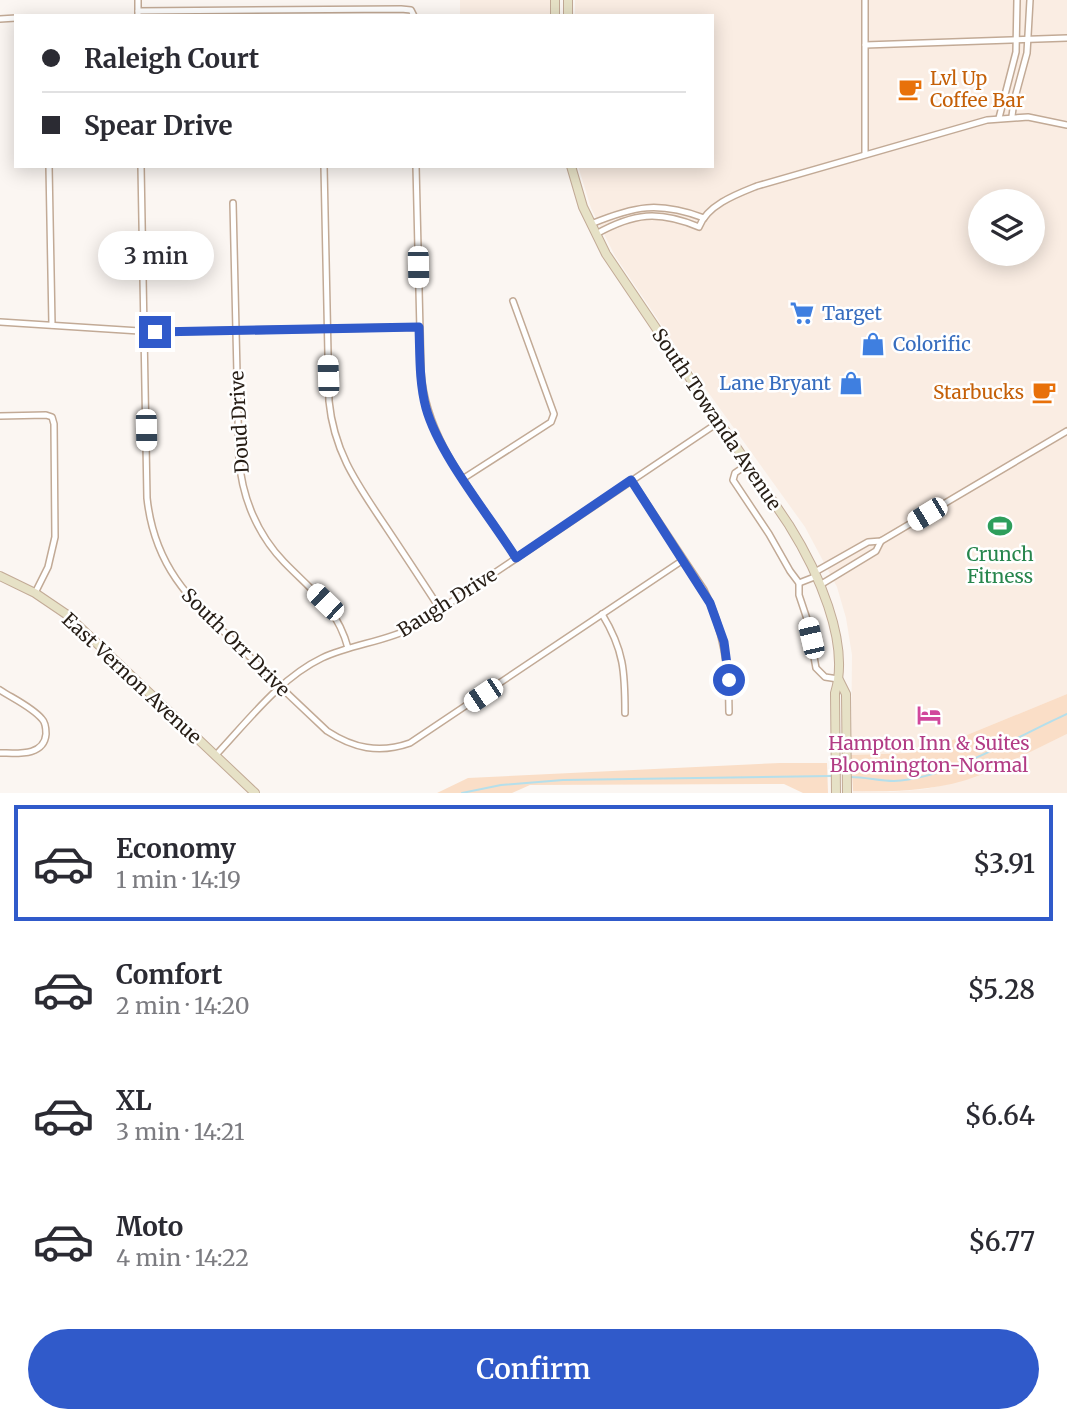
<!DOCTYPE html>
<meta charset="utf-8">
<style>
body{margin:0;font-family:Merriweather,serif;background:#f7f7f7;color:#2b2b33;height:100vh;display:flex;flex-direction:column;font-size:26px;white-space:nowrap}
*{box-sizing:border-box;margin:0}
p{font-size:23px;color:#7c7c81}
.icon{flex:none;width:38px;height:38px;fill:none;stroke:currentColor;stroke-width:2;stroke-linecap:round;stroke-linejoin:round}
.map{position:relative;height:793px;overflow:hidden}
.details{display:flex;flex-direction:column;background:#fff;flex:1}
.details>*{flex:none}
.banner{position:absolute;left:14px;top:14px;width:700px;height:154px;border-radius:0px;box-shadow:0 4px 18px #0003;display:grid;align-content:center;height:154px;padding:0 28px;background:#fff}
.controls{position:absolute;left:968px;top:189px;display:grid;gap:14px}
.controls a{display:grid;place-items:center;width:77px;height:77px;border-radius:50%;background:#fff;box-shadow:0 4px 18px #0003;font-size:35px}
.end{position:absolute;width:32px;height:32px;margin:-16px;border:9px solid #305aca;background:#fff;box-shadow:0 0 0 4px #fff}
.from{border-radius:50%}
.bubble{position:absolute;height:49px;border-radius:24px;background:#fff;box-shadow:0 4px 18px #0003;font-size:23px;font-weight:600;line-height:49px;text-align:center}
.car{position:absolute;width:21px;height:42px;margin:-21px -10px;border-radius:9px;box-shadow:0 0 5px 2px #0007;background:linear-gradient(#fff 24%,#345 0 40%,#fff 0 76%,#345 0 86%,#fff 0)}
.banner b{display:flex;align-items:center;gap:24px;height:66px;font-size:26px}
.banner b+b{border-top:2px solid #e1e1e2}
.banner i{width:18px;height:18px;background:#2b2b33}
ul{padding:12px 0 0;list-style:none}
li{display:flex;align-items:center;gap:21px;height:116px;margin:0 14px 10px;padding:0 14px;border:4px solid transparent;border-radius:0px}
li div{flex:1}
li b{display:block;font-size:26px}
li em{font-style:normal;font-weight:600}
li.current{border-color:#305aca}
li>.icon{width:63px;height:63px;stroke-width:1.5}
.primary-button{display:flex;gap:14px;margin-top:auto;padding:14px 28px}
.primary-button a{flex:1;height:80px;border-radius:42px;background:#305aca;color:#fff;font-size:28px;font-weight:600;line-height:80px;text-align:center}
.map>svg:first-child{display:block}
</style>
<div class="map">
<svg width="1067" height="793" viewBox="0 0 1067 793">
<rect width="100%" height="100%" fill="#fbf6f2"/>
<g fill="#faede3" fill-rule="evenodd">
<rect x="460" y="0" width="91" height="16"/>
<path d="M 575,0 L 1067,0 L 1067,694 L 962,737 L 907,753 L 851,755 L 852,655 L 846,618 L 837,587 L 805,527 L 690,367 L 615,256 L 591,208 L 578,166 L 712,166 L 712,16 L 575,16 ZM 980,201 L 1032,201 L 1032,254 L 980,254 Z"/>
<path d="M 1067,734 L 1067,793 L 853,793 L 853,791 L 890,792 L 926,789 L 976,777 Z"/>
</g>
<g fill="#fadec7">
<path d="M 1067,694 L 1067,734 C 1037,748 1008,764 978,776 C 938,791 894,792 853,791 L 851,755 L 908,753 L 962,737 Z"/>
<path d="M 780,763 L 827,763 L 828,793 L 803,793 L 784,784 L 530,785 L 512,793 L 437,793 L 468,778 Z"/>
</g>
<g fill="none" stroke-linecap="round" stroke-linejoin="round">
<g stroke="#b5dfeb" stroke-width="2">
<path d="M 851,777 C 865,777 880,781 894,781 C 948,779 1018,736 1067,714"/>
<path d="M 462,793 L 501,785 L 563,780 L 831,776"/>
</g>
<g stroke="#c2aa96" stroke-width="8">
<g id="minor">
<path d="M 138,0 L 138,16"/>
<path d="M 865,0 L 865,154"/>
<path d="M 138,11 L 401,9 L 411,10 L 414,16"/>
<path d="M 0,19 L 16,18"/>
<path d="M 865,45 L 1067,38"/>
<path d="M 1012,116 L 1014,101 L 1027,53 L 1030,0"/>
<path d="M 999,118 L 1016,52 L 1017,0"/>
<path d="M 49,166 L 52,325"/>
<path d="M 141,166 L 147,498 C 155,572 195,604 245,652 C 272,679 299,705 327,731 C 353,748 379,754 410,743 L 683,560"/>
<path d="M 324,166 L 329,401 C 334,453 358,485 386,527 C 404,554 422,581 440,609"/>
<path d="M 416,166 L 421,372 C 426,444 479,499 516,558"/>
<path d="M 233,203 L 239,459 C 242,497 257,534 284,562 C 312,591 337,607 348,648"/>
<path d="M 591,224 C 635,206 658,201 704,218"/>
<path d="M 596,234 C 634,213 658,210 699,227 C 707,205 737,194 757,186 L 987,120 L 1028,117 L 1067,125"/>
<path d="M 0,322 L 155,332 L 419,327"/>
<path d="M 0,416 L 46,415 L 52,417 L 54,424 L 55,537 L 48,567 L 35,593"/>
<path d="M 748,464 L 735,473 L 733,480 L 769,534 L 790,571 L 799,583 L 799,595 L 807,619 L 816,668 L 825,677 L 838,679"/>
<path d="M 464,478 L 551,422 L 554,414 L 513,301"/>
<path d="M 631,480 L 704,590 C 724,630 729,668 729,712"/>
<path d="M 815,572 L 868,542 L 881,541 L 1067,431"/>
<path d="M 799,583 L 817,576"/>
<path d="M 820,585 L 876,551 L 881,541"/>
<path d="M 602,614 C 624,650 625,672 625,713"/>
<path d="M 0,690 C 12,698 32,707 42,719 C 45,722 46,730 46,734 C 44,757 16,753 0,753"/>
<path d="M 215,756 C 247,722 280,678 322,658 C 352,644 385,642 414,627 L 719,422"/>
</g>
</g>
<g stroke="#c2aa96" stroke-width="10">
<g id="secondary">
<path d="M 555,0 L 555,16"/>
<path d="M 568,0 L 568,16"/>
<path d="M 571,166 L 583,207 L 606,254 L 789,525 C 816,568 851,642 835,693 L 836,793"/>
<path d="M 0,576 L 35,593 L 66,614 L 255,793"/>
<path d="M 839,680 L 846,694 L 847,793"/>
</g>
</g>
<use href="#minor" stroke="#fff" stroke-width="5"/>
<use href="#secondary" stroke="#e6e1c6" stroke-width="8"/>
</g>
<g fill="none" stroke-linecap="round" stroke-linejoin="round">
<path stroke="#305aca" stroke-width="9" d="M 155,332 L 419,327 C 420,354 419,382 426,408 C 439,455 489,515 516,558 L 631,480 L 710,603 L 724,642 L 729,680"/>
</g>
<defs>
<g id="cafe-bare" transform="scale(1.89)"><path d="M-5.5-4.5H6V0H3Q3 3.5 0 3.5H-2.5Q-5.5 3.5-5.5 0ZM3-3.2v2h1.7v-2ZM-6 4.5H4V6H-6Z" fill="#e8710a" stroke="#fff" stroke-width="2.5" paint-order="stroke"/></g>
<g id="supermarket-bare" transform="scale(1.89)"><path d="M-6-5.5h2.5l.6 2H6L4.5 2H-2.5L-4.4-4H-6ZM-1.5 3.2a1.3 1.3 0 1 0 .1 0ZM3 3.2a1.3 1.3 0 1 0 .1 0Z" fill="#3f7fe0" stroke="#fff" stroke-width="2.5" paint-order="stroke"/></g>
<g id="shop-bare" transform="scale(1.89)"><path d="M-5-2.5h2.3a2.7 3.5 0 0 1 5.4 0H5L5.5 6h-11ZM-1.5-2.5h3a1.5 2.3 0 0 0-3 0Z" fill="#3f7fe0" stroke="#fff" stroke-width="2.5" paint-order="stroke"/></g>
<g id="stadium-bare" transform="scale(1.89)"><path d="M0-5a6.5 5 0 1 0 0 10a6.5 5 0 1 0 0-10ZM-3.5-1.8h7v3.6h-7Z" fill="#2e9e5b" stroke="#fff" stroke-width="2.5" paint-order="stroke"/></g>
<g id="hotel-bare" transform="scale(1.89)"><path d="M-6-4.5h1.5V1H6V5H4.5V3h-9V5H-6ZM-4 0a1.8 1.8 0 1 1 3.6 0ZM.5 0V-2.5h3Q6-2.5 6 0Z" fill="#d1479c" stroke="#fff" stroke-width="2.5" paint-order="stroke"/></g>
</defs>
<g fill-rule="evenodd">
<use href="#cafe-bare" x="910" y="89"/>
<use href="#supermarket-bare" x="802" y="313"/>
<use href="#shop-bare" x="873" y="344"/>
<use href="#shop-bare" x="851" y="383"/>
<use href="#cafe-bare" x="1044" y="392"/>
<use href="#stadium-bare" x="1000" y="526"/>
<use href="#hotel-bare" x="929" y="715"/>
</g>
<g text-anchor="middle" stroke-width="5" stroke-linejoin="round" paint-order="stroke">
<g font-size="19" fill="#c56008" stroke="#fff" text-anchor="start">
<text x="930" y="85">Lvl Up<tspan x="930" dy="22">Coffee Bar</tspan></text>
<text x="1024" y="399" text-anchor="end">Starbucks</text>
</g>
<g font-size="19" fill="#366cbe" stroke="#fff" text-anchor="start">
<text x="822" y="320">Target</text>
<text x="893" y="351">Colorific</text>
<text x="831" y="390" text-anchor="end">Lane Bryant</text>
</g>
<g font-size="19" fill="#261d15" stroke="#fff">
<text transform="translate(717 419) rotate(56)" y="7">South Towanda Avenue</text>
<text transform="translate(239 422) rotate(-93)" y="7">Doud Drive</text>
<text transform="translate(447 602) rotate(-32)" y="7">Baugh Drive</text>
<text transform="translate(236 642) rotate(45)" y="7">South Orr Drive</text>
<text transform="translate(132 678) rotate(43)" y="7">East Vernon Avenue</text>
</g>
<g font-size="19" fill="#27864d" stroke="#fff">
<text x="1000" y="561">Crunch<tspan x="1000" dy="22">Fitness</tspan></text>
</g>
<g font-size="19" fill="#b23c85" stroke="#fff">
<text x="929" y="750">Hampton Inn &amp; Suites<tspan x="929" dy="22">Bloomington-Normal</tspan></text>
</g>
</g>
</svg>
<div class="controls">
<a><svg class="icon" aria-label="layers" viewBox="0 0 24 24"><path d="M12 4l9 5-9 5-9-5zM3 14l9 5 9-5"/></svg></a>
</div>
<i class="end from" style="left:729px;top:680px"></i>
<i class="end" style="left:155px;top:332px"></i>
<div class="bubble" style="left:98px;top:231px;width:116px">3 min</div>
<i class="car" style="left:418px;top:267px;rotate:179deg"></i>
<i class="car" style="left:328px;top:376px;rotate:358deg"></i>
<i class="car" style="left:146px;top:430px;rotate:179deg"></i>
<i class="car" style="left:927px;top:514px;rotate:239deg"></i>
<i class="car" style="left:325px;top:602px;rotate:314deg"></i>
<i class="car" style="left:811px;top:638px;rotate:347deg"></i>
<i class="car" style="left:483px;top:695px;rotate:236deg"></i>
<div class="banner">
<b><i class="from"></i>Raleigh Court</b>
<b><i></i>Spear Drive</b>
</div>
</div>
<section class="details">
<ul>
<li class="current"><svg class="icon" aria-label="car" viewBox="0 0 24 24"><path d="M5 17H2v-5l4-1 3-4h7l3 4 3 1v5h-3M9 17h6M6 11h13"/><circle cx="7" cy="17" r="2"/><circle cx="17" cy="17" r="2"/></svg><div><b>Economy</b><p>1 min · 14:19</p></div><em>$3.91</em></li>
<li><svg class="icon" aria-label="car" viewBox="0 0 24 24"><path d="M5 17H2v-5l4-1 3-4h7l3 4 3 1v5h-3M9 17h6M6 11h13"/><circle cx="7" cy="17" r="2"/><circle cx="17" cy="17" r="2"/></svg><div><b>Comfort</b><p>2 min · 14:20</p></div><em>$5.28</em></li>
<li><svg class="icon" aria-label="car" viewBox="0 0 24 24"><path d="M5 17H2v-5l4-1 3-4h7l3 4 3 1v5h-3M9 17h6M6 11h13"/><circle cx="7" cy="17" r="2"/><circle cx="17" cy="17" r="2"/></svg><div><b>XL</b><p>3 min · 14:21</p></div><em>$6.64</em></li>
<li><svg class="icon" aria-label="car" viewBox="0 0 24 24"><path d="M5 17H2v-5l4-1 3-4h7l3 4 3 1v5h-3M9 17h6M6 11h13"/><circle cx="7" cy="17" r="2"/><circle cx="17" cy="17" r="2"/></svg><div><b>Moto</b><p>4 min · 14:22</p></div><em>$6.77</em></li>
</ul>
<div class="primary-button"><a>Confirm</a></div>
</section>
